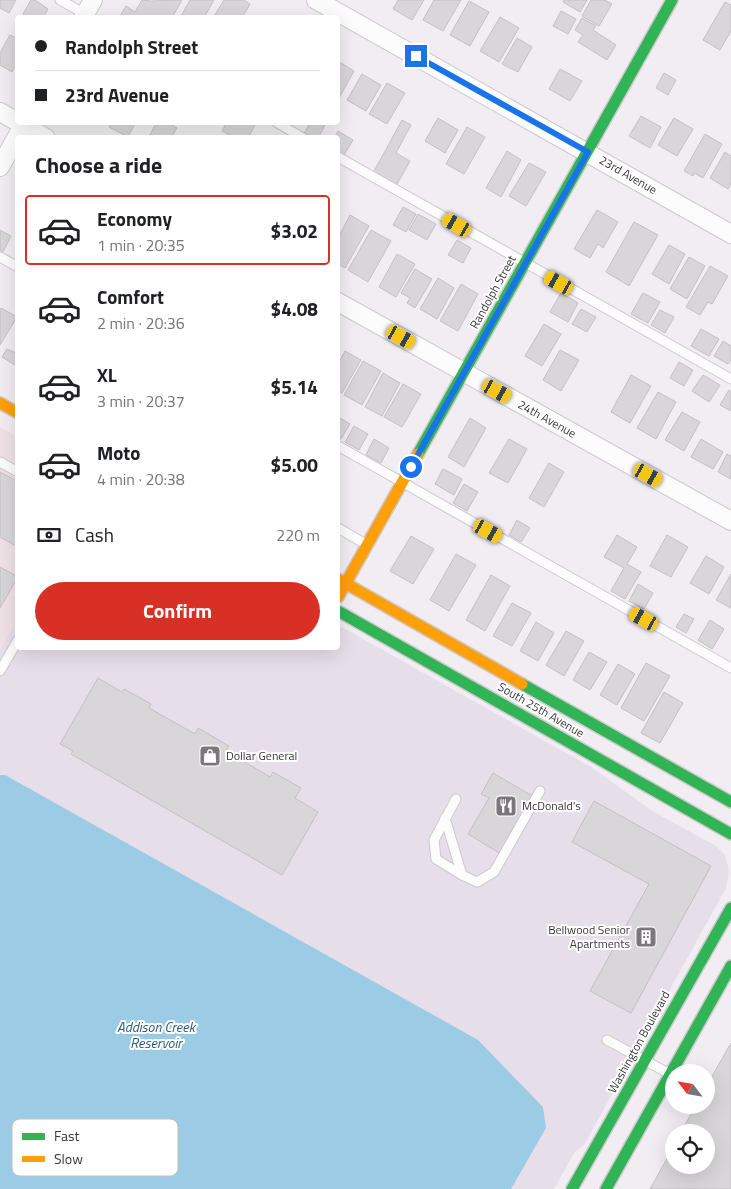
<!DOCTYPE html>
<meta charset="utf-8">
<style>
body{margin:0;font-family:"Titillium Web",sans-serif;background:#f2f2f2;color:#202124;height:100vh;display:flex;flex-direction:column;font-size:19px;white-space:nowrap}
*{box-sizing:border-box;margin:0}
p{font-size:16px;color:#757577}
.icon{flex:none;width:28px;height:28px;fill:none;stroke:currentColor;stroke-width:2;stroke-linecap:round;stroke-linejoin:round}
.map{position:relative;flex:1;overflow:hidden}
.sheet{position:absolute;left:15px;top:135px;width:325px;height:515px;display:flex;flex-direction:column;background:#fff;border-radius:5px;box-shadow:0 5px 20px #0002}
.sheet>*{flex:none}
.banner{position:absolute;left:15px;top:15px;width:325px;height:110px;border-radius:5px;box-shadow:0 5px 20px #0002;display:grid;align-content:center;height:110px;padding:0 20px;background:#fff}
.needle{width:32px;rotate:301deg}
.controls{position:absolute;left:665px;top:1064px;display:grid;gap:10px}
.controls a{display:grid;place-items:center;width:50px;height:50px;border-radius:50%;background:#fff;box-shadow:0 5px 20px #0002;font-size:25px}
.end{position:absolute;width:22px;height:22px;margin:-11px;border:6px solid #1a73e8;background:#fff;box-shadow:0 0 0 2px #fff}
.from{border-radius:50%}
.car{position:absolute;width:15px;height:30px;margin:-15px -8px;border-radius:6px;box-shadow:0 0 4px 1px #0007;background:linear-gradient(#f5c518 24%,#345 0 40%,#f5c518 0 76%,#345 0 86%,#f5c518 0)}
.banner b{display:flex;align-items:center;gap:18px;height:48px;font-size:19px}
.banner b+b{border-top:1px solid #e0e0e0}
.banner i{width:12px;height:12px;background:#202124}
ul{padding:0;list-style:none}
li{display:flex;align-items:center;gap:15px;height:70px;margin:0 10px 8px;padding:0 10px;border:2px solid transparent;border-radius:5px}
li div{flex:1}
li b{display:block;font-size:19px}
li em{font-style:normal;font-weight:700}
li.selected{border-color:#d93025}
li>.icon{width:45px;height:45px;stroke-width:1.5}
h2{padding:0 20px;font-size:22px;line-height:60px}
.pay{display:flex;align-items:center;gap:12px;height:55px;padding:0 20px;font-size:19px}
.pay p{margin-inline-start:auto}
.cta{display:flex;gap:10px;margin-top:auto;padding:10px 20px}
.cta a{flex:1;height:58px;border-radius:30px;background:#d93025;color:#fff;font-size:20px;font-weight:700;line-height:58px;text-align:center}
.map>svg:first-child{display:block}
</style>
<div class="map">
<svg width="731" height="1189" viewBox="0 0 731 1189">
<rect width="100%" height="100%" fill="#f1edf2"/>
<path fill="#e6dee8" d="M 17,619 L 18,648 L 338,648 L 338,625 L 591,767 L 654,812 L 716,846 L 725,855 L 729,871 L 726,888 L 584,1145 L 574,1153 L 554,1189 L 0,1189 L 0,650 Z"/>
<path fill="#f0e1e6" d="M 0,427 L 18,437 L 17,619 L 0,650 Z"/>
<path fill="#9ccbe5" d="M 0,775 L 5,775 L 478,1040 L 543,1107 L 546,1128 L 511,1189 L 0,1189 Z"/>
<g fill="#d9d6d9" stroke="#c4c0c3">
<path d="M 0,0 L 16,0 L 9,13 L 0,8 Z"/>
<path d="M 31,0 L 35,0 L 48,9 L 43,18 L 29,18 L 23,14 Z"/>
<path d="M 142,0 L 151,1 L 182,0 L 172,18 L 119,18 L 126,6 L 135,12 Z"/>
<path d="M 190,0 L 214,0 L 204,18 L 180,18 Z"/>
<path d="M 224,0 L 244,0 L 250,4 L 242,18 L 213,18 Z"/>
<path d="M 398,0 L 424,0 L 412,20 L 393,9 Z"/>
<path d="M 434,0 L 461,0 L 443,31 L 423,20 Z"/>
<path d="M 564,0 L 587,0 L 580,12 L 563,2 Z"/>
<path d="M 591,0 L 605,0 L 612,4 L 599,26 L 582,16 Z"/>
<path d="M 469,1 L 489,12 L 470,46 L 450,35 Z"/>
<path d="M 725,2 L 731,5 L 731,31 L 720,50 L 703,40 Z"/>
<path d="M 561,11 L 576,19 L 568,34 L 553,26 Z"/>
<path d="M 500,17 L 519,28 L 499,62 L 480,51 Z"/>
<path d="M 582,18 L 596,26 L 593,30 L 616,45 L 607,60 L 578,42 L 583,35 L 575,30 Z"/>
<path d="M 10,35 L 18,39 L 18,62 L 12,72 L 0,65 L 0,53 Z"/>
<path d="M 517,38 L 532,47 L 518,72 L 502,64 Z"/>
<path d="M 338,61 L 354,71 L 338,100 Z"/>
<path d="M 560,69 L 582,81 L 570,101 L 549,89 Z"/>
<path d="M 664,73 L 676,80 L 668,95 L 656,88 Z"/>
<path d="M 362,74 L 381,85 L 366,111 L 347,100 Z"/>
<path d="M 387,83 L 405,93 L 387,124 L 369,114 Z"/>
<path d="M 641,116 L 661,127 L 650,148 L 629,136 Z"/>
<path d="M 438,118 L 458,130 L 445,153 L 425,141 Z"/>
<path d="M 674,118 L 693,129 L 677,156 L 658,145 Z"/>
<path d="M 402,120 L 411,125 L 396,153 L 410,161 L 396,186 L 373,173 Z"/>
<path d="M 112,122 L 136,122 L 128,137 L 109,127 Z"/>
<path d="M 157,122 L 167,122 L 177,128 L 171,138 L 148,138 Z"/>
<path d="M 227,122 L 251,122 L 255,125 L 248,138 L 228,138 L 230,135 L 222,131 Z"/>
<path d="M 311,122 L 326,123 L 318,138 L 312,138 L 304,133 Z"/>
<path d="M 467,127 L 485,137 L 464,174 L 446,164 Z"/>
<path d="M 338,131 L 353,140 L 344,155 L 338,151 L 338,138 L 334,138 Z"/>
<path d="M 705,134 L 722,144 L 703,178 L 694,173 L 693,176 L 684,171 Z"/>
<path d="M 507,151 L 521,160 L 501,197 L 486,188 Z"/>
<path d="M 725,152 L 731,156 L 731,183 L 728,189 L 710,178 Z"/>
<path d="M 529,163 L 546,172 L 526,206 L 509,196 Z"/>
<path d="M 403,207 L 416,214 L 406,232 L 393,225 Z"/>
<path d="M 597,210 L 618,222 L 603,248 L 598,244 L 590,258 L 574,249 Z"/>
<path d="M 418,214 L 436,224 L 427,240 L 409,230 Z"/>
<path d="M 350,215 L 369,226 L 345,268 L 338,264 L 338,238 Z"/>
<path d="M 634,222 L 658,235 L 629,286 L 606,272 Z"/>
<path d="M 0,230 L 11,236 L 3,252 L 0,250 Z"/>
<path d="M 371,230 L 391,241 L 368,282 L 348,270 Z"/>
<path d="M 457,240 L 471,248 L 463,263 L 448,255 Z"/>
<path d="M 669,245 L 685,254 L 669,284 L 652,274 Z"/>
<path d="M 397,254 L 415,264 L 396,297 L 379,287 Z"/>
<path d="M 689,257 L 705,266 L 687,299 L 670,289 Z"/>
<path d="M 710,266 L 728,276 L 712,304 L 708,302 L 700,315 L 686,307 Z"/>
<path d="M 415,269 L 432,279 L 415,308 L 407,303 L 410,298 L 401,293 Z"/>
<path d="M 438,278 L 454,288 L 437,319 L 420,309 Z"/>
<path d="M 461,284 L 478,294 L 458,331 L 440,321 Z"/>
<path d="M 561,293 L 578,303 L 568,322 L 550,312 Z"/>
<path d="M 643,293 L 660,302 L 648,323 L 631,314 Z"/>
<path d="M 1,308 L 17,317 L 0,345 L 0,310 Z"/>
<path d="M 581,309 L 596,317 L 587,332 L 572,324 Z"/>
<path d="M 660,310 L 674,317 L 665,333 L 651,325 Z"/>
<path d="M 544,324 L 561,334 L 542,366 L 525,356 Z"/>
<path d="M 701,329 L 719,339 L 709,356 L 691,346 Z"/>
<path d="M 723,341 L 731,346 L 731,360 L 728,364 L 714,356 Z"/>
<path d="M 7,349 L 18,354 L 18,362 L 15,365 L 2,357 Z"/>
<path d="M 560,350 L 579,360 L 561,391 L 543,380 Z"/>
<path d="M 345,351 L 361,360 L 342,393 L 338,390 L 338,364 Z"/>
<path d="M 363,361 L 381,371 L 362,405 L 344,395 Z"/>
<path d="M 679,362 L 693,370 L 684,386 L 670,378 Z"/>
<path d="M 383,373 L 400,383 L 382,416 L 365,407 Z"/>
<path d="M 631,375 L 651,386 L 630,423 L 611,412 Z"/>
<path d="M 703,375 L 720,385 L 709,402 L 692,391 Z"/>
<path d="M 403,384 L 421,394 L 402,427 L 384,417 Z"/>
<path d="M 729,390 L 731,392 L 731,411 L 720,405 Z"/>
<path d="M 658,392 L 676,402 L 656,439 L 637,428 Z"/>
<path d="M 682,412 L 700,422 L 684,451 L 665,440 Z"/>
<path d="M 338,417 L 350,424 L 341,439 L 338,438 Z"/>
<path d="M 470,418 L 486,428 L 464,467 L 448,457 Z"/>
<path d="M 354,426 L 368,434 L 359,450 L 345,442 Z"/>
<path d="M 374,439 L 389,448 L 381,463 L 366,455 Z"/>
<path d="M 509,439 L 527,449 L 508,483 L 489,473 Z"/>
<path d="M 701,439 L 723,452 L 713,469 L 691,457 Z"/>
<path d="M 727,454 L 731,456 L 731,479 L 718,472 Z"/>
<path d="M 549,463 L 564,472 L 544,507 L 529,498 Z"/>
<path d="M 443,469 L 462,479 L 454,495 L 435,484 Z"/>
<path d="M 0,472 L 18,482 L 18,547 L 0,537 Z"/>
<path d="M 464,484 L 478,492 L 467,511 L 453,503 Z"/>
<path d="M 517,520 L 530,528 L 521,542 L 509,535 Z"/>
<path d="M 617,535 L 637,547 L 627,564 L 641,572 L 625,599 L 611,591 L 624,568 L 604,557 Z"/>
<path d="M 667,535 L 688,547 L 671,577 L 650,566 Z"/>
<path d="M 411,536 L 434,549 L 413,584 L 390,571 Z"/>
<path d="M 456,554 L 476,565 L 449,611 L 430,600 Z"/>
<path d="M 706,556 L 724,567 L 709,594 L 690,583 Z"/>
<path d="M 0,567 L 18,577 L 0,608 Z"/>
<path d="M 731,574 L 731,608 L 716,600 Z"/>
<path d="M 491,575 L 510,586 L 485,631 L 466,620 Z"/>
<path d="M 638,584 L 653,593 L 644,609 L 629,601 Z"/>
<path d="M 512,603 L 531,613 L 512,646 L 493,636 Z"/>
<path d="M 684,614 L 694,619 L 686,633 L 676,627 Z"/>
<path d="M 710,620 L 724,629 L 712,649 L 698,640 Z"/>
<path d="M 536,622 L 554,633 L 538,661 L 520,651 Z"/>
<path d="M 566,631 L 584,641 L 564,676 L 546,665 Z"/>
<path d="M 589,652 L 607,662 L 590,690 L 573,680 Z"/>
<path d="M 646,663 L 670,676 L 644,721 L 621,708 Z"/>
<path d="M 618,664 L 635,674 L 617,705 L 600,695 Z"/>
<path d="M 98,678 L 122,692 L 124,689 L 151,704 L 149,708 L 195,734 L 198,728 L 229,746 L 226,751 L 270,777 L 273,772 L 301,788 L 295,798 L 318,812 L 282,875 L 71,754 L 73,751 L 60,744 Z"/>
<path d="M 664,692 L 683,703 L 660,743 L 641,733 Z"/>
<path d="M 493,773 L 534,797 L 523,816 L 521,815 L 507,838 L 510,839 L 501,854 L 468,834 L 489,798 L 481,794 Z"/>
<path d="M 594,801 L 711,866 L 631,1013 L 590,991 L 649,884 L 572,842 Z"/>
<path d="M 731,1043 L 731,1189 L 650,1189 L 674,1146 L 674,1165 L 706,1165 L 706,1132 L 681,1132 L 696,1105 L 706,1105 L 706,1087 Z"/>
</g>
<g fill="none" stroke-linecap="round" stroke-linejoin="round">
<g stroke="#ccc9cd" stroke-width="11">
<g id="lane">
<path d="M 60,0 L 87,15"/>
<path d="M 276,122 L 303,138"/>
<path d="M 338,157 L 731,379"/>
<path d="M 0,257 L 18,267"/>
<path d="M 338,446 L 731,668"/>
<path d="M 0,462 L 18,472"/>
<path d="M 338,528 L 367,545"/>
<path d="M 0,671 L 18,640"/>
<path d="M 456,799 L 434,840 L 436,859 L 462,875"/>
<path d="M 445,818 L 462,875 L 477,882 L 494,872 L 540,791"/>
<path d="M 607,1040 L 670,1074"/>
</g>
</g>
<g stroke="#ccc9cd" stroke-width="20">
<g id="street">
<path d="M 316,0 L 731,234"/>
<path d="M 83,18 L 93,0"/>
<path d="M 0,112 L 18,122"/>
<path d="M 19,122 L 46,138"/>
<path d="M 0,167 L 25,122"/>
<path d="M 338,302 L 731,521"/>
</g>
</g>
<g stroke="#ccc9cd" stroke-width="14">
<g id="fast">
<path d="M 418,454 L 672,0"/>
<path d="M 338,611 L 731,834"/>
<path d="M 522,684 L 731,802"/>
<path d="M 572,1189 L 731,908"/>
<path d="M 606,1189 L 731,966"/>
</g>
</g>
<g stroke="#ccc9cd" stroke-width="14">
<g id="slow">
<path d="M 0,403 L 18,413"/>
<path d="M 338,579 L 522,684"/>
<path d="M 338,597 L 418,454"/>
</g>
</g>
<use href="#lane" stroke="#fdfcfd" stroke-width="9"/>
<use href="#street" stroke="#fdfcfd" stroke-width="18"/>
<use href="#fast" stroke="#30b455" stroke-width="11"/>
<use href="#slow" stroke="#ff9f0a" stroke-width="11"/>
</g>
<g fill="none" stroke-linecap="round" stroke-linejoin="round">
<path stroke="#1a73e8" stroke-width="6" d="M 411,467 L 588,152 L 416,56"/>
</g>
<defs>
<g id="shop-square" transform="scale(1.125)"><rect x="-9" y="-9" width="18" height="18" rx="4" fill="#79777a" stroke="#fff"/><path d="M-5-2.5h2.3a2.7 3.5 0 0 1 5.4 0H5L5.5 6h-11ZM-1.5-2.5h3a1.5 2.3 0 0 0-3 0Z" fill="#fff"/></g>
<g id="restaurant-square" transform="scale(1.125)"><rect x="-9" y="-9" width="18" height="18" rx="4" fill="#79777a" stroke="#fff"/><path d="M-5-6h1v4h1v-4h1v4h1v-4h1v5L-1.5 .5V6h-2V.5L-5-1ZM5-6V6H3V1.5H1.5Q1.5-4 5-6Z" fill="#fff"/></g>
<g id="building-square" transform="scale(1.125)"><rect x="-9" y="-9" width="18" height="18" rx="4" fill="#79777a" stroke="#fff"/><path d="M-4-6H4V6H1V3H-1V6H-4ZM-2.5-4.3h1.7v1.8h-1.7ZM.8-4.3h1.7v1.8H.8ZM-2.5-1h1.7V.8h-1.7ZM.8-1h1.7V.8H.8Z" fill="#fff"/></g>
</defs>
<g fill-rule="evenodd">
<use href="#shop-square" x="210" y="756"/>
<use href="#restaurant-square" x="506" y="806"/>
<use href="#building-square" x="646" y="937"/>
</g>
<g text-anchor="middle" stroke-width="4" stroke-linejoin="round" paint-order="stroke">
<g font-size="12" fill="#39373a" stroke="#fff">
<text transform="translate(628 175) rotate(30)" y="4">23rd Avenue</text>
<text transform="translate(493 292) rotate(-61)" y="4">Randolph Street</text>
<text transform="translate(547 419) rotate(29)" y="4">24th Avenue</text>
<text transform="translate(541 710) rotate(30)" y="4">South 25th Avenue</text>
<text transform="translate(639 1042) rotate(-61)" y="4">Washington Boulevard</text>
</g>
<g font-size="12" fill="#39373a" stroke="#fff" text-anchor="start">
<text x="226" y="760">Dollar General</text>
<text x="522" y="810">McDonald's</text>
<text x="630" y="934" text-anchor="end">Bellwood Senior<tspan x="630" dy="14">Apartments</tspan></text>
</g>
<g font-size="14" font-style="italic" fill="#285e76" stroke="#fff">
<text x="156" y="1032">Addison Creek<tspan x="156" dy="16">Reservoir</tspan></text>
</g>
</g>
<rect x="12" y="1119" width="166" height="57" rx="8" fill="#fff" stroke="#c4c3c4" stroke-width="1"/>
<rect x="22" y="1133" width="23" height="7" fill="#30b455"/>
<rect x="22" y="1156" width="23" height="6" fill="#ff9f0a"/>
<g font-size="14" fill="#39373a">
<text x="54" y="1141">Fast</text>
<text x="54" y="1164">Slow</text>
</g>
</svg>
<div class="controls">
<a><svg class="needle" viewBox="-14 -14 28 28"><path d="M0-13l5 13h-10z" fill="#e53935"/><path d="M0 13l5-13h-10z" fill="#757577"/></svg></a>
<a><svg class="icon" aria-label="locate" viewBox="0 0 24 24"><circle cx="12" cy="12" r="6"/><path d="M12 2v4M12 18v4M2 12h4M18 12h4"/></svg></a>
</div>
<i class="end from" style="left:411px;top:467px"></i>
<i class="end" style="left:416px;top:56px"></i>
<i class="car" style="left:457px;top:225px;rotate:300deg"></i>
<i class="car" style="left:559px;top:283px;rotate:299deg"></i>
<i class="car" style="left:401px;top:337px;rotate:119deg"></i>
<i class="car" style="left:497px;top:391px;rotate:119deg"></i>
<i class="car" style="left:648px;top:475px;rotate:119deg"></i>
<i class="car" style="left:488px;top:531px;rotate:119deg"></i>
<i class="car" style="left:644px;top:619px;rotate:299deg"></i>
<div class="banner">
<b><i class="from"></i>Randolph Street</b>
<b><i></i>23rd Avenue</b>
</div>
<section class="sheet">
<h2>Choose a ride</h2>
<ul>
<li class="selected"><svg class="icon" aria-label="car" viewBox="0 0 24 24"><path d="M5 17H2v-5l4-1 3-4h7l3 4 3 1v5h-3M9 17h6M6 11h13"/><circle cx="7" cy="17" r="2"/><circle cx="17" cy="17" r="2"/></svg><div><b>Economy</b><p>1 min · 20:35</p></div><em>$3.02</em></li>
<li><svg class="icon" aria-label="car" viewBox="0 0 24 24"><path d="M5 17H2v-5l4-1 3-4h7l3 4 3 1v5h-3M9 17h6M6 11h13"/><circle cx="7" cy="17" r="2"/><circle cx="17" cy="17" r="2"/></svg><div><b>Comfort</b><p>2 min · 20:36</p></div><em>$4.08</em></li>
<li><svg class="icon" aria-label="car" viewBox="0 0 24 24"><path d="M5 17H2v-5l4-1 3-4h7l3 4 3 1v5h-3M9 17h6M6 11h13"/><circle cx="7" cy="17" r="2"/><circle cx="17" cy="17" r="2"/></svg><div><b>XL</b><p>3 min · 20:37</p></div><em>$5.14</em></li>
<li><svg class="icon" aria-label="car" viewBox="0 0 24 24"><path d="M5 17H2v-5l4-1 3-4h7l3 4 3 1v5h-3M9 17h6M6 11h13"/><circle cx="7" cy="17" r="2"/><circle cx="17" cy="17" r="2"/></svg><div><b>Moto</b><p>4 min · 20:38</p></div><em>$5.00</em></li>
</ul>
<div class="pay"><svg class="icon" aria-label="cash" viewBox="0 0 24 24"><path d="M3 7h18v10H3z"/><circle cx="12" cy="12" r="2"/></svg>Cash<p>220 m</p></div>
<div class="cta"><a>Confirm</a></div>
</section>
</div>
